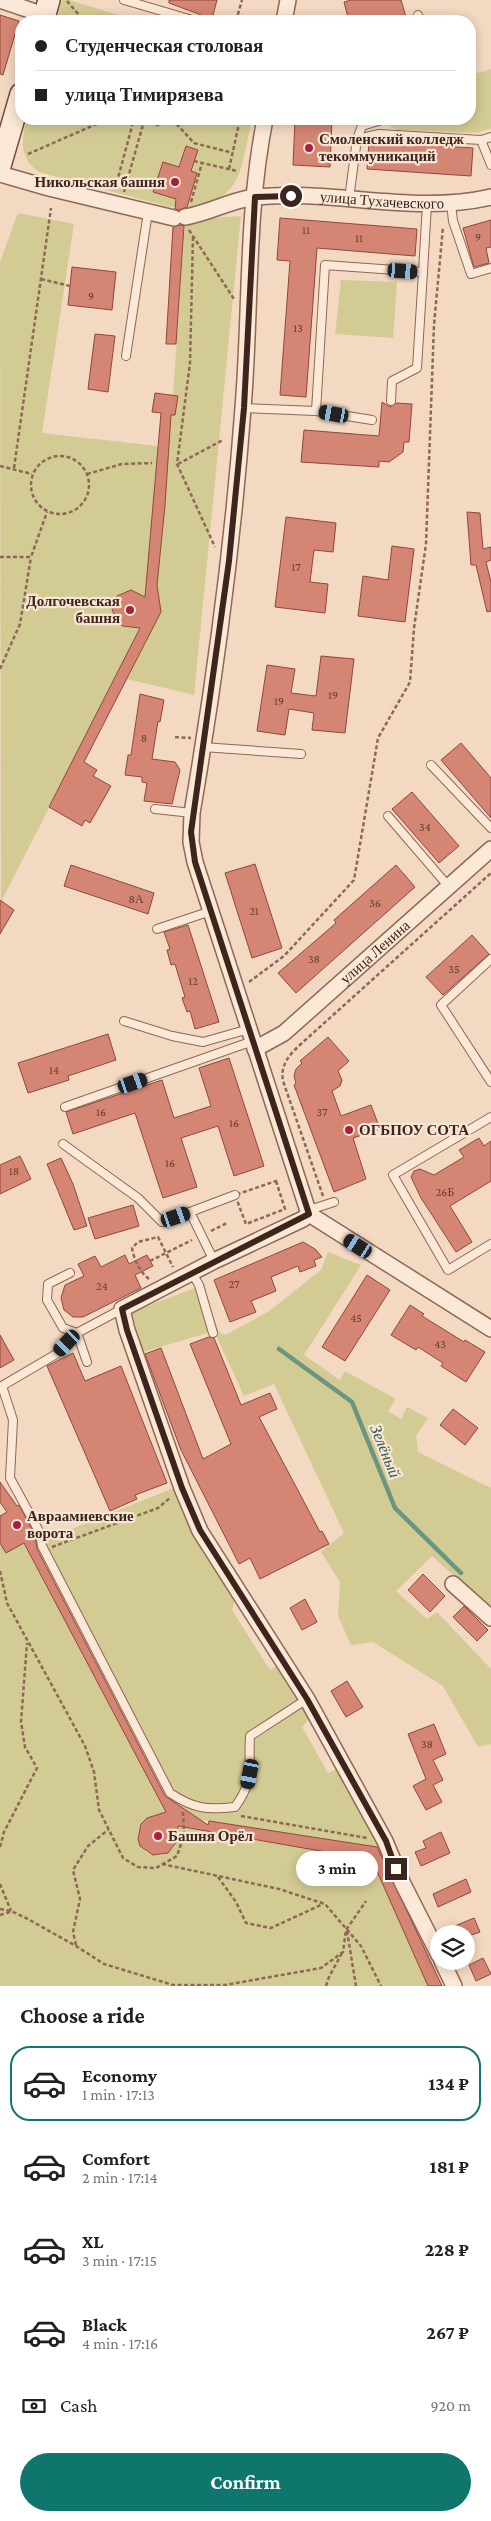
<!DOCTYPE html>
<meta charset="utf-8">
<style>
body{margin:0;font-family:"Crimson Pro",serif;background:#f6f6f6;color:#202124;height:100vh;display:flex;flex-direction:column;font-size:19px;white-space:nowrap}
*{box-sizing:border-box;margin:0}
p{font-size:16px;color:#757577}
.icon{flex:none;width:28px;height:28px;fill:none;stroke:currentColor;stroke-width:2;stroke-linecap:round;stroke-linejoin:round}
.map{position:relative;height:1986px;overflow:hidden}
.details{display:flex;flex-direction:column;background:#fff;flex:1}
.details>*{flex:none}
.hud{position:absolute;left:15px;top:15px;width:461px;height:110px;border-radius:20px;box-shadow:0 2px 12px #0003;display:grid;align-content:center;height:110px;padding:0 20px;background:#fff}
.fabs{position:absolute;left:430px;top:1925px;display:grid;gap:10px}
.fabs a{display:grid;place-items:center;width:45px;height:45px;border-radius:50%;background:#fff;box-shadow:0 2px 12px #0003;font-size:25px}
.end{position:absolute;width:22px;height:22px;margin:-11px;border:6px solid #3d251d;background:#fff;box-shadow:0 0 0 2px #fff}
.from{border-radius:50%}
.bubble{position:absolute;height:35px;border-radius:18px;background:#fff;box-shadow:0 2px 12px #0003;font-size:16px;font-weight:700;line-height:35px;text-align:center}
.car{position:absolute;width:15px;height:30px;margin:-15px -8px;border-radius:6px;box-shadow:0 0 4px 1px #0007;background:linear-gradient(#222 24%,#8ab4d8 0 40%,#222 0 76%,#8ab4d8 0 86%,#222 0)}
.hud b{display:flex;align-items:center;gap:18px;height:48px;font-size:19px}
.hud b+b{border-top:1px solid #e0e0e0}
.hud i{width:12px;height:12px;background:#202124}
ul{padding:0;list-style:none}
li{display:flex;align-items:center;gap:15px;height:75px;margin:0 10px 8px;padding:0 10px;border:2px solid transparent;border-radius:20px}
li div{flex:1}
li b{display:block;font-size:19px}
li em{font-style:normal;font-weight:700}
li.active{border-color:#0f766e}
li>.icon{width:45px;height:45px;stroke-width:1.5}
h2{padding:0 20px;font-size:22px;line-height:60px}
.pay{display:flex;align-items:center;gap:12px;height:55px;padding:0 20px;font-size:19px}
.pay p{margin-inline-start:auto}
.primary-button{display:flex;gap:10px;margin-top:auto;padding:10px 20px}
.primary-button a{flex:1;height:58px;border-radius:30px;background:#0f766e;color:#fff;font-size:20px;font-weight:700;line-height:58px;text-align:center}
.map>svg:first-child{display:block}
</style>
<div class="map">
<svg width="491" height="1986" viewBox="0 0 491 1986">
<rect width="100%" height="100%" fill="#f3d8c2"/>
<g fill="#d3cb94">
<path d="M 62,0 L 69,0 L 138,21 L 56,21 Z"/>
<path d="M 491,69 L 491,128 L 477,133 L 397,130 L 389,125 L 411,119 L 470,119 L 470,75 Z"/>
<path d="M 27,119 L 252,119 C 239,178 242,207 170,207 L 39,172 C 19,158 21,140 27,119 Z"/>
<path d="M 18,213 L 74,224 L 42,433 L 158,446 L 145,597 L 131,590 L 117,596 L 112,609 C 118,625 126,631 143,623 L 1,902 L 0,262 Z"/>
<path d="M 241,216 L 194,695 L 127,679 L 161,612 L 157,585 L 165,505 L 171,415 L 177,396 L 173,395 L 185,220 Z"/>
<path d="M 341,280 L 397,282 L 393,338 L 335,334 Z"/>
<path d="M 328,1252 L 361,1265 L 304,1355 L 340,1380 L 345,1371 L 396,1399 L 388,1411 L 401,1419 L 407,1407 L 428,1418 L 416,1436 L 418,1452 L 491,1488 L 491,1610 L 432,1556 L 396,1591 L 427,1619 L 437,1612 L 491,1669 L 491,1746 L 490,1744 L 478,1747 L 443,1686 L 373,1642 L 351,1645 L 338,1616 L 340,1582 L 321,1552 L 344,1533 L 274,1384 L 244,1396 L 214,1331 L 143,1352 L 132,1312 L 205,1284 L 206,1298 L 219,1332 L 225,1335 L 268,1312 L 321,1270 Z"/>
<path d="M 176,1487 L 235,1600 L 232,1610 L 270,1670 L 277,1666 L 310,1718 L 302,1727 L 328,1773 L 339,1768 L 381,1848 L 201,1820 L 175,1802 L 37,1543 Z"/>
<path d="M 0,1543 L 6,1553 L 24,1543 L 170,1819 L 141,1824 L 138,1839 L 146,1852 C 160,1859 170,1855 177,1841 L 175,1825 L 372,1860 L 428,1986 L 0,1986 Z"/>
</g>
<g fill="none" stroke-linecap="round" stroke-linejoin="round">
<path stroke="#6a9580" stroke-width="4.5" d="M 279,1349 L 352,1402 L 395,1508 L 461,1573"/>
</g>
<g fill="#d58574" stroke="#91473a">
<path d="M 169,0 L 217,0 L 212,19 L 169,3 Z"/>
<path d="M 351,0 L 401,0 L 406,17 L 403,18 L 404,21 L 349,21 L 344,2 Z"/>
<path d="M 0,15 L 19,21 L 3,75 L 0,74 Z"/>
<path d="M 295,119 L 332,119 L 330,167 L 293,165 Z"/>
<path d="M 372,141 L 473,148 L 471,176 L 367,169 L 369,142 Z"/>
<path d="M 186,146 L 198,150 L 191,171 L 197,173 L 187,207 L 179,210 L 175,209 L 176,199 L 153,192 L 163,162 L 179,167 Z"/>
<path d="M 280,218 L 417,229 L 415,256 L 317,248 L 306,397 L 280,395 L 290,261 L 277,260 Z"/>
<path d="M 491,220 L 491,247 L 486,248 L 489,263 L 474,267 L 463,228 Z"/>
<path d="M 180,225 L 184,226 L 176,344 L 166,344 L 173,227 Z"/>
<path d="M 72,267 L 116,272 L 112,310 L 68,305 Z"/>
<path d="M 95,334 L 115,336 L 108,392 L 88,389 Z"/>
<path d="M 155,393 L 178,396 L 175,415 L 171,415 L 165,505 L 157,585 L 161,612 L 84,762 L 97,770 L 93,776 L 111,786 L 90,823 L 85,820 L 82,826 L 49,807 L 140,628 L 123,626 L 117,622 L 112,609 L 117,596 L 131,590 L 145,597 L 161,413 L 152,412 Z"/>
<path d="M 382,402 L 390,407 L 396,403 L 412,404 L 409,442 L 404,442 L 403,452 L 389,462 L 379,461 L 379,467 L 301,462 L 304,430 L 379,436 Z"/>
<path d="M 467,512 L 480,513 L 483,549 L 491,547 L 491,560 L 486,562 L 491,582 L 491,611 L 487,612 L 476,565 L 471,565 Z"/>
<path d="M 286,517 L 336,523 L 333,552 L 314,550 L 310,582 L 328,584 L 325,613 L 275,607 Z"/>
<path d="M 392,546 L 414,549 L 405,622 L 358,616 L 363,576 L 388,580 Z"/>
<path d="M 321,656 L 354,659 L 345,733 L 312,730 L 314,713 L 289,709 L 285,735 L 257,731 L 267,665 L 295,669 L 291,693 L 316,696 Z"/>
<path d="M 140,694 L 164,700 L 160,722 L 158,721 L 152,759 L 175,762 L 180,770 L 172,804 L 144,801 L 147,783 L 142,782 L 142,777 L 125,775 L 128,755 L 131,755 Z"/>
<path d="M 461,743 L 491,778 L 491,818 L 441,760 Z"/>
<path d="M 412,792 L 459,846 L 439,863 L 392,809 Z"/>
<path d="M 255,864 L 282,948 L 252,958 L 225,873 Z"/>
<path d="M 71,865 L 154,893 L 148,914 L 64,886 Z"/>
<path d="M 396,865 L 415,887 L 296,993 L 278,973 L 336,923 L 334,920 Z"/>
<path d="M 0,900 L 14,910 L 0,934 Z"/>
<path d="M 188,925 L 219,1022 L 195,1029 L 190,1011 L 187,1012 L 182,998 L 185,997 L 175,964 L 171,965 L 167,950 L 170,949 L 164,932 Z"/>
<path d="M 472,935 L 489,954 L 443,995 L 426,977 Z"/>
<path d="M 108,1034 L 116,1060 L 68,1076 L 69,1080 L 28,1093 L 18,1063 Z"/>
<path d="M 328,1037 L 349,1061 L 338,1071 L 342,1080 L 340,1086 L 332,1091 L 341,1116 L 371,1105 L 380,1129 L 353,1138 L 366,1179 L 334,1192 L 294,1085 L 296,1083 L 294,1076 L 296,1069 L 302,1063 L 300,1061 Z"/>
<path d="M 229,1058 L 264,1166 L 234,1176 L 218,1126 L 181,1138 L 197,1187 L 163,1198 L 135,1113 L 73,1134 L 66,1112 L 162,1080 L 174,1118 L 211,1106 L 199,1068 Z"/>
<path d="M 479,1138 L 484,1146 L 491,1141 L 491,1181 L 450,1206 L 472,1242 L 456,1252 L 421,1198 L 411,1177 L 414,1171 L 420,1169 L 434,1175 L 464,1157 L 459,1150 Z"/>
<path d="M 20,1156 L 31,1179 L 0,1194 L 0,1165 Z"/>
<path d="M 61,1158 L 73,1184 L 87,1226 L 74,1230 L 47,1164 Z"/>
<path d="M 133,1205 L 139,1226 L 95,1239 L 88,1218 Z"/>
<path d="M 303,1242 L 315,1249 L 322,1257 L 314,1260 L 316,1266 L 300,1272 L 298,1266 L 271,1277 L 276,1291 L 251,1301 L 256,1312 L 230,1322 L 214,1280 Z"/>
<path d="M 125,1255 L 129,1264 L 147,1255 L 153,1266 L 135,1275 L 141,1288 L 83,1317 L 73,1317 L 64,1310 L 61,1298 L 65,1285 L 84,1276 L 78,1264 L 95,1256 L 101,1267 Z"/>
<path d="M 367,1275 L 390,1290 L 345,1361 L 322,1347 Z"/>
<path d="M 410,1305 L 424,1314 L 422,1316 L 464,1342 L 465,1340 L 485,1352 L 466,1382 L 441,1366 L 443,1363 L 418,1347 L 416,1350 L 391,1335 Z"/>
<path d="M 0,1335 L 14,1360 L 0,1368 Z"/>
<path d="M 209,1337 L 214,1338 L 241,1405 L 270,1393 L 277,1409 L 259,1417 L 320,1532 L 322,1531 L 329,1544 L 260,1579 L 250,1558 L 239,1564 L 181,1450 L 145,1354 L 161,1348 L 203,1459 L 231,1444 L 190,1344 Z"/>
<path d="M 73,1353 L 85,1381 L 121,1366 L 167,1483 L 135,1495 L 137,1499 L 110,1511 L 47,1366 Z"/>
<path d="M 453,1409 L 478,1428 L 465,1445 L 440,1425 Z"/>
<path d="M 0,1482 L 17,1506 L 19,1505 L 35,1535 L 37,1549 L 165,1796 L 208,1825 L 209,1821 L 377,1847 L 442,1986 L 428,1986 L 372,1860 L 178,1826 L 177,1841 L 168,1853 L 153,1855 L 140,1846 L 138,1839 L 141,1824 L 147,1818 L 166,1812 L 24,1543 L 6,1553 L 0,1543 L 0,1516 L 7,1512 L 0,1502 Z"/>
<path d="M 423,1574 L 445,1596 L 430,1612 L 408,1590 Z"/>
<path d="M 305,1599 L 317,1622 L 302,1630 L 290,1608 Z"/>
<path d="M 464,1606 L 488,1630 L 477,1641 L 453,1617 Z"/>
<path d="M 347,1681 L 363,1707 L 346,1717 L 331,1691 Z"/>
<path d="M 434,1724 L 446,1754 L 433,1760 L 443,1780 L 433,1785 L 442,1802 L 426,1810 L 413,1786 L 426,1779 L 408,1734 Z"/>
<path d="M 441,1832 L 450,1853 L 421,1866 L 415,1852 L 426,1848 L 423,1841 Z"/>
<path d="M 466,1879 L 471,1892 L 438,1907 L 433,1894 Z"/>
<path d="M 474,1918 L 480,1932 L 466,1937 L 466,1934 L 438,1933 Z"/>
<path d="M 483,1958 L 491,1974 L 476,1981 L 469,1965 Z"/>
</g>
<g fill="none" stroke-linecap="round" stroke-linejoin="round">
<g stroke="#8f6757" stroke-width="10">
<g id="lane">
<path d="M 124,0 L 196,21"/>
<path d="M 418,15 L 420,21"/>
<path d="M 491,137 L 481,140 L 491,165"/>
<path d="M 357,139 L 362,126 L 385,119"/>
<path d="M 349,199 L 357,139 L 379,134 L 481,140"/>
<path d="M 451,204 L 453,221 L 471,274 L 491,268"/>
<path d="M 126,356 L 148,212"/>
<path d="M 391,401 L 392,381 L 417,368 L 423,272"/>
<path d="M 244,408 L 316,411 L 325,265 L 423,272 L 427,204"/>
<path d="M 316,411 L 372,420"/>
<path d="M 203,747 L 301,754"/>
<path d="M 431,765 L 491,828"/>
<path d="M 155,809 L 192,813"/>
<path d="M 388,816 L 449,887"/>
<path d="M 157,929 L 211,911"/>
<path d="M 491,959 L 441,1005 L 491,1082"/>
<path d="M 124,1021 L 172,1036 L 203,1042 L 249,1029"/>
<path d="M 65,1107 L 253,1041"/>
<path d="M 491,1117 L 393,1175 L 448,1270 L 491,1244"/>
<path d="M 63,1144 L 138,1198 L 162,1222 L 190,1212 L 214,1261"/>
<path d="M 309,1210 L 334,1202"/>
<path d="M 190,1212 L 235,1195"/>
<path d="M 70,1273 L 48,1284 L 47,1300 L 63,1328 L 77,1333 L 87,1362"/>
<path d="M 192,1273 L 199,1285 L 213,1333"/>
<path d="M 122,1309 L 77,1333 L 58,1353 L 2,1386 L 13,1420 L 10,1478 L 40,1533 L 42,1546 L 170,1793 C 194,1809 207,1810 235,1807 C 255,1780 248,1767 250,1736 L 307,1699"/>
</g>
</g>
<g stroke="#8f6757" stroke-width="18">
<g id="street">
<path d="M 0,0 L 44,15"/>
<path d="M 284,21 L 288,0"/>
<path d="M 265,119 C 246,214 251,312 243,408 C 233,544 215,679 192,813 L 191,842 L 195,862 L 309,1214"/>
<path d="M 0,174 L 49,188 L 174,218"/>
<path id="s1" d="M 185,217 C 209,213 231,200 255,197 C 334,189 413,215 491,197"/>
<path id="s2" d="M 255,1049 L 284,1033 L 491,849"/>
<path d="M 309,1214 L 303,1219 L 214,1261 L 122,1309 L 127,1330 L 182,1488 L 200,1531 L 307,1699 L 385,1841 L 402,1882 L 439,1955"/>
<path d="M 309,1214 L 491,1329"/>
<path d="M 453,1584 L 491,1618"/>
<path d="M 442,1961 L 454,1986"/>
</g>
</g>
<g stroke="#71483a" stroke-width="24">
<g id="secondary">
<path d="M 43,21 L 49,0"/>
<path d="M 0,166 L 21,94"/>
</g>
</g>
<g stroke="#8f6757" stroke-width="2.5" stroke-dasharray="4 2.5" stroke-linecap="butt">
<path d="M 67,1 L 84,21"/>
<path d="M 236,21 L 242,0"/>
<path d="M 261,21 L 261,19"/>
<path d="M 137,119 L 158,125 L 160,119"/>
<path d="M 172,119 L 194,143 L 233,153"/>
<path d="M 28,154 L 108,119"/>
<path d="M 194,161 L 237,171"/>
<path d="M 229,169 L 240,119"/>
<path d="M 115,189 L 134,119"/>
<path d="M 124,192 L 144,121"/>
<path d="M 191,202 L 202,163"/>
<path d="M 189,230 L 234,299"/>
<path d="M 193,237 L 190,363 L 177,464 L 215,547"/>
<path d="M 41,279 L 70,286"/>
<circle cx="60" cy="485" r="29"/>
<path d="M 178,464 L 223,440"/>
<path d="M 0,466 L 32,474"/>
<path d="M 14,468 L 51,208"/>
<path d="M 87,474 L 122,464 L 152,463"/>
<path d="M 0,557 L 31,557 L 47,512"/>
<path d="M 0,669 L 20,624 L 31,557"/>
<path d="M 175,737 L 191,738"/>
<path d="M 249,982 L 284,956 L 354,880 L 378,738 L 410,682 L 414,628 L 426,544 L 434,325 L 443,227"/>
<path d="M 276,1181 L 285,1209 L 246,1224 L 235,1195 Z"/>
<path d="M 323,1196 L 283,1081 C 280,1064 290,1054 302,1043 L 491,873"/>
<path d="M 211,1231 L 227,1223"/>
<path d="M 150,1261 L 192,1240"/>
<path d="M 149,1279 C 140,1272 134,1260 132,1248 L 138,1242 L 158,1237 L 173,1267"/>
<path d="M 52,1547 L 158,1508 L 171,1497"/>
<path d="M 0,1571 L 7,1603 L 85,1746 L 94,1772 L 99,1810 L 123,1858 L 138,1867 L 156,1868 L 177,1856 L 184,1835 L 183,1812"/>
<path d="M 241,1816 L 367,1838"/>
<path d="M 0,1847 L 4,1832 L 37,1768 L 25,1747 L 21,1722 L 27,1643"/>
<path d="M 162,1864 L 279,1889 L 325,1904 L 361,1946 L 381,1986"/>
<path d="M 218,1877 L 236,1902 L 246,1923 L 271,1928 L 323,1904"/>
<path d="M 0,1884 L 11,1911"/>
<path d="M 0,1909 L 11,1911 L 26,1918 L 76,1946 L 104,1964 L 173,1985 L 225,1985 L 321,1968 L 343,1952 L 346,1930 L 366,1901"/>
<path d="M 0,1915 L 10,1912"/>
<path d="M 347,1931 L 356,1986"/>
<path d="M 76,1945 L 73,1932 L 80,1899 L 73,1870 L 88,1846 L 108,1830"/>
<path d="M 326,1986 L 329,1977 L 342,1953"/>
</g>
<use href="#lane" stroke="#fce8d6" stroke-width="8"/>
<use href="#street" stroke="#fce8d6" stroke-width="15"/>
<use href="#secondary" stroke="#fce8d6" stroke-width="21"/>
</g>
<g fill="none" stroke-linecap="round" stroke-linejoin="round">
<path stroke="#3d251d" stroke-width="6" d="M 291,196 L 255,197 L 244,408 L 229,561 L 191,832 L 195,862 L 309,1214 L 122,1309 L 127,1330 L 182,1488 L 200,1530 L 307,1699 L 386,1841 L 396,1869"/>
</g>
<g fill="#a52041" stroke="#f9e5d3" stroke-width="2">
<circle cx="309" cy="148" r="5"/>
<circle cx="175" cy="182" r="5"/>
<circle cx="130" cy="610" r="5"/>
<circle cx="349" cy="1130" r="5"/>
<circle cx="17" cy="1525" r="5"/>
<circle cx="158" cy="1836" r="5"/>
</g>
<g text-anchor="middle" stroke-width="4.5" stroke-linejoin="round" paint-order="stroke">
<g font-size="12" fill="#633d33">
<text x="306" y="234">11</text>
<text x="478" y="241">9</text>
<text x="359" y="242">11</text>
<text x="91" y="300">9</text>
<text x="298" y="332">13</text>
<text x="296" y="571">17</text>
<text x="333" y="699">19</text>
<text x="279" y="705">19</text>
<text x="144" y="742">8</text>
<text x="425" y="831">34</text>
<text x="136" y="903">8А</text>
<text x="375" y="907">36</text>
<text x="254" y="915">21</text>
<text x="314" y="963">38</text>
<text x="454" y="973">35</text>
<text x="193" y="985">12</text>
<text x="54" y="1074">14</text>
<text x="101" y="1116">16</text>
<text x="322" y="1116">37</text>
<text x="234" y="1127">16</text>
<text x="170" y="1167">16</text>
<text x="14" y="1175">18</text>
<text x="445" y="1196">26Б</text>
<text x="234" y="1288">27</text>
<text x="102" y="1290">24</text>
<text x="356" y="1322">45</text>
<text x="440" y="1348">43</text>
<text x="427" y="1748">38</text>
</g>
<g font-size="15" font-weight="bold" fill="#3d251d" stroke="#f9e5d3" text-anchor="start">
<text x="319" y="144">Смоленский колледж<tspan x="319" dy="17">текоммуникаций</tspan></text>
<text x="165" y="187" text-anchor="end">Никольская башня</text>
<text x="120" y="606" text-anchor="end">Долгочевская<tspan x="120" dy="17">башня</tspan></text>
<text x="359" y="1135">ОГБПОУ СОТА</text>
<text x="27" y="1521">Авраамиевские<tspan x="27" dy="17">ворота</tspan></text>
<text x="168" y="1841">Башня Орёл</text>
</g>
<g font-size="15" fill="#3d251d" stroke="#f9e5d3">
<text dy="5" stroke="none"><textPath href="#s1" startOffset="200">улица Тухачевского</textPath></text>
<text dy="5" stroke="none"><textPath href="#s2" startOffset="155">улица Ленина</textPath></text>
</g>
<g font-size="16" font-style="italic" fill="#2a5f4f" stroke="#f9e5d3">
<text transform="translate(386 1451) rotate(68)" y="6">Зелёный</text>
</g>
</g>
</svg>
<div class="fabs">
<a><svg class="icon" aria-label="layers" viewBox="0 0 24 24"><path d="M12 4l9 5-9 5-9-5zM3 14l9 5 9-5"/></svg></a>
</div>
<i class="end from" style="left:291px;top:196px"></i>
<i class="end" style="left:396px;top:1869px"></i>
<div class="bubble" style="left:296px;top:1851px;width:82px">3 min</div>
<i class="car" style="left:403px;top:271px;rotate:94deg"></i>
<i class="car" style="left:334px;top:414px;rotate:280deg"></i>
<i class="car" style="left:133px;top:1083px;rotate:71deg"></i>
<i class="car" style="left:176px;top:1217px;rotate:71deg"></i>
<i class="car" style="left:358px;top:1246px;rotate:302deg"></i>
<i class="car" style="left:67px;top:1343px;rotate:224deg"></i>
<i class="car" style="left:250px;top:1774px;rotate:191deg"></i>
<div class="hud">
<b><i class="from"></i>Студенческая столовая</b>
<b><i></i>улица Тимирязева</b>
</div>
</div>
<section class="details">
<h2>Choose a ride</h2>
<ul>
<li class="active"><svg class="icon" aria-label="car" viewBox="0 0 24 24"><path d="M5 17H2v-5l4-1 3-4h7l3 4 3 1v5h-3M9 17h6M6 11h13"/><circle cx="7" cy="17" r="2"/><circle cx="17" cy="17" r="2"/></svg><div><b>Economy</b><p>1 min · 17:13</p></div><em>134 ₽</em></li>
<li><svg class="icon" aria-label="car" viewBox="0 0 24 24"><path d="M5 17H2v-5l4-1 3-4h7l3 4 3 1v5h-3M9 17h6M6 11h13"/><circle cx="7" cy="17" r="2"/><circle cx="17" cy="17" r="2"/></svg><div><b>Comfort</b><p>2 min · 17:14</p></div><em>181 ₽</em></li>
<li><svg class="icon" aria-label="car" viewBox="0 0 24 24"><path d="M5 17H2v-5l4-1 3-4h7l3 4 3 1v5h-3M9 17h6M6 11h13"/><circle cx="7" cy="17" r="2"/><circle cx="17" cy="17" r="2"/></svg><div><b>XL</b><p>3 min · 17:15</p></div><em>228 ₽</em></li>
<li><svg class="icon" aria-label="car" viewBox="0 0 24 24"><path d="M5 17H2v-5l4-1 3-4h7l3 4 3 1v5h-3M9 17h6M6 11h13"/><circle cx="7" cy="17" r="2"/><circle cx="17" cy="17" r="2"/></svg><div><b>Black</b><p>4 min · 17:16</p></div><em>267 ₽</em></li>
</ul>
<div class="pay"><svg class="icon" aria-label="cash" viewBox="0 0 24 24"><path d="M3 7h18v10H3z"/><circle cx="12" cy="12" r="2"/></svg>Cash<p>920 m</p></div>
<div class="primary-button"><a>Confirm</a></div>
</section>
